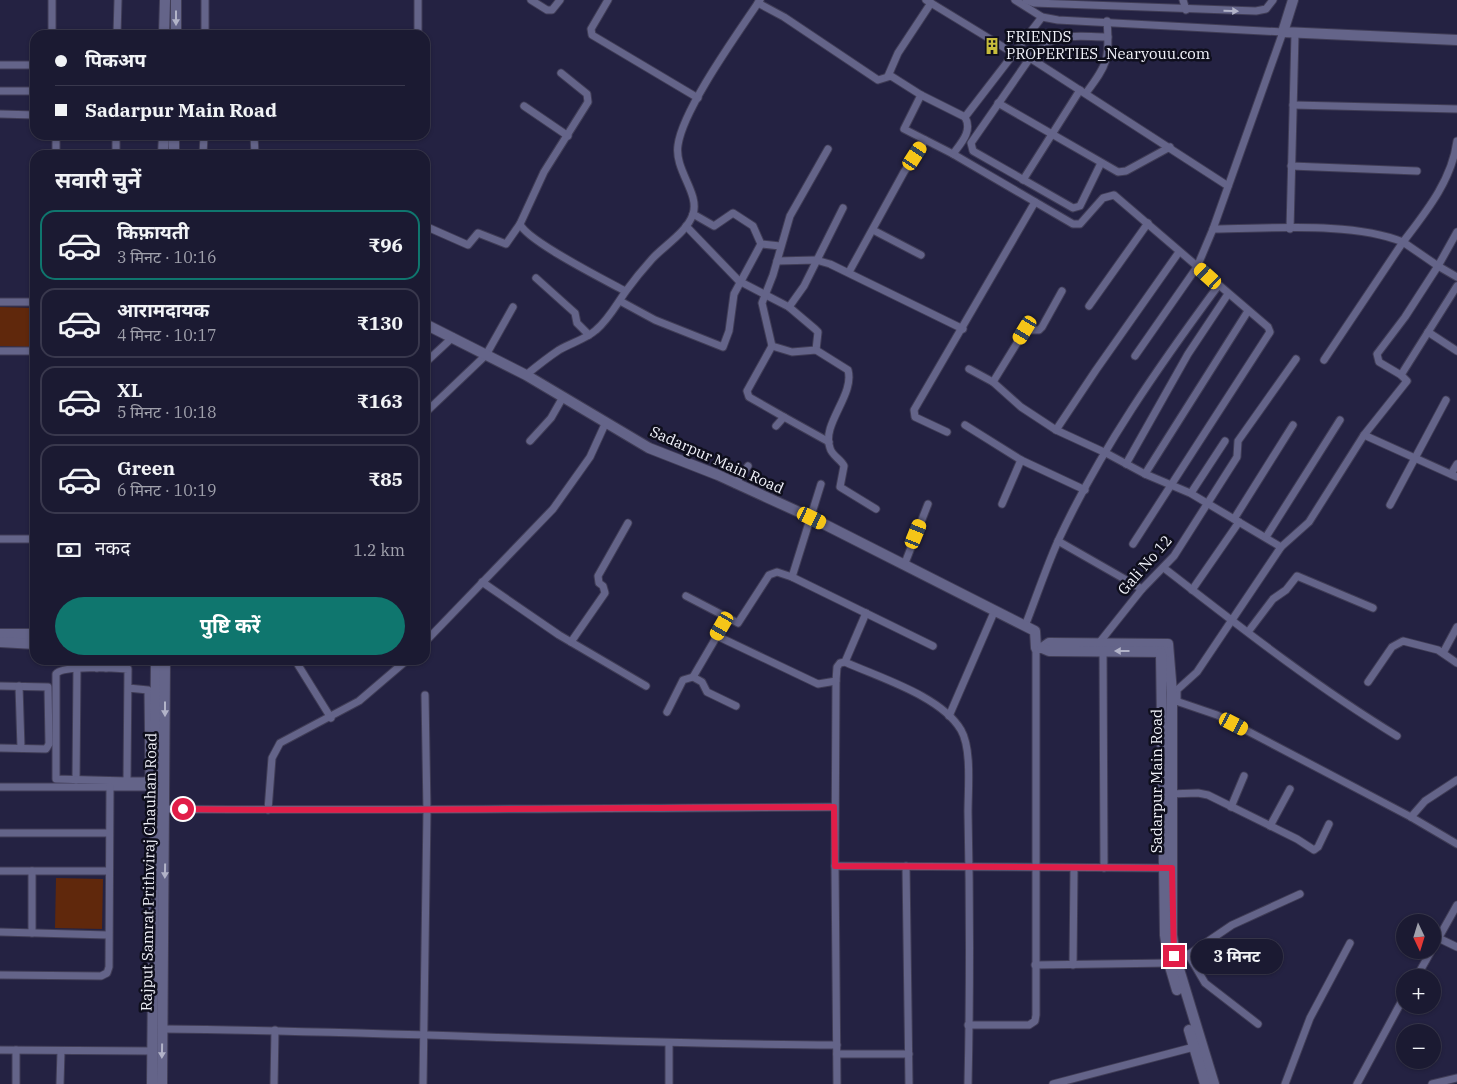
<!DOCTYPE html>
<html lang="hi">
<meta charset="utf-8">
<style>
body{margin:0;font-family:"IBM Plex Serif","Noto Sans Devanagari",serif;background:#28273e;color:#f1f3f6;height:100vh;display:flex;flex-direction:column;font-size:19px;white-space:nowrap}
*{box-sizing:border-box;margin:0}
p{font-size:16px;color:#a0a1ac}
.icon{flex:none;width:28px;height:28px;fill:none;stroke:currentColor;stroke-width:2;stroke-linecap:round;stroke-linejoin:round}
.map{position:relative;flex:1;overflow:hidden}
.panel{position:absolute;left:30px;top:150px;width:400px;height:515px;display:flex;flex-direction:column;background:#1b1a32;border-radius:15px;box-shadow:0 1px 4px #0004,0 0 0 1px #39384d}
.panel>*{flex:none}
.guide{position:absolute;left:30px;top:30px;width:400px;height:110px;border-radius:15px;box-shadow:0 1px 4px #0004,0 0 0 1px #39384d;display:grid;align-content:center;height:110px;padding:0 25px;background:#1b1a32}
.needle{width:32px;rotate:176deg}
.buttons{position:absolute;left:1396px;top:914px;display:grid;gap:10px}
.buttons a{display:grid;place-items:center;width:45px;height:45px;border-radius:50%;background:#1b1a32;box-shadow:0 1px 4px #0004,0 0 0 1px #39384d;font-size:25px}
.end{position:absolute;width:22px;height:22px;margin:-11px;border:6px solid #e11d48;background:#fff;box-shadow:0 0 0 2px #fff}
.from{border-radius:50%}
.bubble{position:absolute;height:35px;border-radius:18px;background:#1b1a32;box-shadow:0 1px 4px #0004,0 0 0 1px #39384d;font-size:16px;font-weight:700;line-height:35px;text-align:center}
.car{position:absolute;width:15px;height:30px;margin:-15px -8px;border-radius:6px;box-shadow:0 0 4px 1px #0007;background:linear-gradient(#f5c518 24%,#345 0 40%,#f5c518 0 76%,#345 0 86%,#f5c518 0)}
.guide b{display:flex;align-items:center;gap:18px;height:48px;font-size:19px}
.guide b+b{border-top:1px solid #39384d}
.guide i{width:12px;height:12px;background:#f1f3f6}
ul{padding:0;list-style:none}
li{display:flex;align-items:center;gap:15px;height:70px;margin:0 10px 8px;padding:0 15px;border:2px solid #39384d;border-radius:15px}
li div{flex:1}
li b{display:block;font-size:19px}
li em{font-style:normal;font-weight:700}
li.active{border-color:#0f766e}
li>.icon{width:45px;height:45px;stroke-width:1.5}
h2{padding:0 25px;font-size:22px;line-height:60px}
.pay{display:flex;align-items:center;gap:12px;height:55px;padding:0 25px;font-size:19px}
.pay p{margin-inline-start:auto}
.cta{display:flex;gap:10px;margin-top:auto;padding:10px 25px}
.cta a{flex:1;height:58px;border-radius:30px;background:#0f766e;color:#fff;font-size:20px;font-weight:700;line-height:58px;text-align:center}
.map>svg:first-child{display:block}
</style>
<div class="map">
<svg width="1457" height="1084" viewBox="0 0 1457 1084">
<rect width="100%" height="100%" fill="#242242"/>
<g fill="#60280c">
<path d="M 0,307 L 35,308 L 35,347 L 0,346 Z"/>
<path d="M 56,878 L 103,879 L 102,929 L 55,928 Z"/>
</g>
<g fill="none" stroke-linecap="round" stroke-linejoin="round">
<g stroke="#403d56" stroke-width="9">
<g id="street">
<path d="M 531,0 L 547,10 L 552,10 L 560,0"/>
<path d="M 608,0 L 591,29 L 592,35 L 698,98"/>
<path d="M 926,0 L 1013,53"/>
<path d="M 1015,0 L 1042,17 L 1058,20 L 1283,32 L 1213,229 L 1197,267 L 1135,356"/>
<path d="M 1026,0 L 1034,3 L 1256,11 L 1266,9 L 1273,0"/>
<path d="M 1183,0 L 1186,10"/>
<path d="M 758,3 L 784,17 L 878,80 L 891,76 L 921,95 L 965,117"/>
<path d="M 1042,17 L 965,117 C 973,131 961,143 953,154 L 1073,224 L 1080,224 L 1103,198 L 1114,195 L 1268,327 L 1270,332 L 1133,544"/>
<path d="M 52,35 L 52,0"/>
<path d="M 117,35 L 118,0"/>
<path d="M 205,35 L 205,0"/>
<path d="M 418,35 L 418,0"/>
<path d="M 1030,58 C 1055,30 1074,37 1108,37"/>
<path d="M 0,65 L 35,65"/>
<path d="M 561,73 L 587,94 L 588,102 L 544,172 L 520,224 C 527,241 605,280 625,291"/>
<path d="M 888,76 L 898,53 L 931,3"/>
<path d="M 0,91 L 35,91"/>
<path d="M 1086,93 C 1108,64 1110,58 1107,21"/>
<path d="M 921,95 L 904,129 L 953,154"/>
<path d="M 998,103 L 1118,172 L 1126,171 L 1170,147"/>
<path d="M 1293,105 L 1457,109"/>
<path d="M 524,106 L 568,136"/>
<path d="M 0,114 L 35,115"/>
<path d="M 56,135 L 56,155"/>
<path d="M 254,135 L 255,155"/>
<path d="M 116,155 L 116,135"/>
<path d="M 203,155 L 204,135"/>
<path d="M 1101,163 L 1080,206 L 1073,208 L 973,151 L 971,143 L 1030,58 L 1228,186"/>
<path d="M 1291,166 L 1417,171"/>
<path d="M 1023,180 L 1080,90"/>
<path d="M 693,214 L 714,226 L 733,213 L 753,226 L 761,244 L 780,246"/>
<path d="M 425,226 L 468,245 L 478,233 L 506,244 L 520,224"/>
<path d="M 686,226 L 739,281 L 789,307 L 815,329 L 818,332 L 816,350"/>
<path d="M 1213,229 C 1269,229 1352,221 1403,242 L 1324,360"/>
<path d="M 1290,229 L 1295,34"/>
<path d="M 873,230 L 921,255"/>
<path d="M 1457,232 L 1438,266 L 1457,277"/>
<path d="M 777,261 L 816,260 L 830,264 L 963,329"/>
<path d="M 849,272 L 904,172 L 925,140"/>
<path d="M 536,278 L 575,313 L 577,323 L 589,335"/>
<path d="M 620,301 L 655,320 L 723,347 L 729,331 L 734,294 L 761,244"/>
<path d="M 0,302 L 35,302"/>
<path d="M 1089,306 L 1148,223"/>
<path d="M 789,307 L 804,286 L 843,208"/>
<path d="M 1428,332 L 1457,351"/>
<path d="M 772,346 L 792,352 L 816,350 L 848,370 C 855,395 821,424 830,448 C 832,456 841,459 844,466 L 840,487 L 876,509"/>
<path d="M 0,351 L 35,351"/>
<path d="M 425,363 L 453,337"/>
<path d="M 969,369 L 993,382 L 1021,407 L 1056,430 L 1106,453 L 1145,474 L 1190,493 L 1281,547"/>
<path d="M 526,375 C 537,366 547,358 559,350 C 571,343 586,339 596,330 C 609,319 616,305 626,291 C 634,280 643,269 652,259 C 665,245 687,232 693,214 C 700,193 674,170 678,145 C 683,109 738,33 760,0"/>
<path d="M 1401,375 L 1457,286"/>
<path d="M 993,382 L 1025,330 L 1039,330 L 1042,327 L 1062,291"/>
<path d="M 425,413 L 486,355 L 513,307"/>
<path d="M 784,417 L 749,397 L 747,391 L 772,346 L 762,303 L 773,275 L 790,216 L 828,149"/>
<path d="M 965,425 L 1021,460 L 1085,490"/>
<path d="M 776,426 L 784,417 L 829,442"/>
<path d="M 1056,430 L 1096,370 L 1179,252"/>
<path d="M 947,432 L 915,417 L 914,410 L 1035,202"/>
<path d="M 1364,435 L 1407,381 L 1401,375 L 1379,362 L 1377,354 L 1405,317 L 1438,266 L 1403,242 C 1426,212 1452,180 1457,141"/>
<path d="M 530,441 L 551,418 L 563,397"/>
<path d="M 1126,464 L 1188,354 L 1228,294"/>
<path d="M 1145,474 L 1248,311"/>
<path d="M 1451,474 L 1457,464"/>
<path d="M 735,484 L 748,466"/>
<path d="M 1191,493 L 1225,441"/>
<path d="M 1002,504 L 1021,460"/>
<path d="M 1390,505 L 1446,400"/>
<path d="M 1234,519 L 1293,425"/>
<path d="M 1266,537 L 1340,420"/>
<path d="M 0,539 L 35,539"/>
<path d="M 1058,541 L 1142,589"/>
<path d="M 905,563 L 928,504"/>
<path d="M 1164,568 C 1240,627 1315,686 1397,736"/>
<path d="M 792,577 L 821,484"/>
<path d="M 482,582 L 559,635 L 646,686"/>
<path d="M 1192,590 L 1239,522"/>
<path d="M 686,596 L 738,623 L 769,575 L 777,572 L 792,577 L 933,646"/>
<path d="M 1025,626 C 1036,598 1046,568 1058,541 C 1100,450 1159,366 1218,286"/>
<path d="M 1248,632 L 1273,599 L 1286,590 L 1297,576 L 1373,608"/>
<path d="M 717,636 L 727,617"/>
<path d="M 425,642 L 553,509 L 590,457 L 606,422"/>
<path d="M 571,642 L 605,593 L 603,586 L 599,583 L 598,576 L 628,523"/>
<path d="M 1099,643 L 1142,589 L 1174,556 L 1237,457 L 1238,441 L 1296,359"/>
<path d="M 1103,648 L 1104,868"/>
<path d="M 1443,653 L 1457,627"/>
<path d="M 96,660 L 97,668"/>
<path d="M 106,660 L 106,668"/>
<path d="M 295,660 L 331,718"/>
<path d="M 845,662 L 866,613"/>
<path d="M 693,677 L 702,682 L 707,692 L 736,706"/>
<path d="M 1368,682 L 1392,647 L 1403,641 L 1438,650 L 1457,663"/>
<path d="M 0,686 L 48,687 L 49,744 L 46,749 L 0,748"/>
<path d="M 19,686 L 21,748"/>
<path d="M 1173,700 L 1217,715 L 1411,817 L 1457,844"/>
<path d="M 1177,700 L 1177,690 L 1197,672 L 1281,547 L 1309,522 L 1364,435 L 1457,477"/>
<path d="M 667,712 L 683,680 L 693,677 L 717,636 L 818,684 L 836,681 L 837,667 L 840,663 L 845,662 C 880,678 941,696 961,730 C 972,749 968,789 968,812 C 970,902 970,993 968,1084"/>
<path d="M 949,716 L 995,610"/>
<path d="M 76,780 L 77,668"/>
<path d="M 127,781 L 56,779 L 56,674 C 62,665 115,668 128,669 L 127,781 L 145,781 L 149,778 L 148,690 L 128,688"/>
<path d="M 0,787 L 155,787"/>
<path d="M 1169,794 L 1198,793 L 1208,795 L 1297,839 L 1314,850 L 1318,847 L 1329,824"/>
<path d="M 1231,807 L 1244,776"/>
<path d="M 166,809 C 389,811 611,808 834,807"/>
<path d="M 268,810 L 272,758 L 280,743 L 359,701 L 407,660"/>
<path d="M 1411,817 L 1425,801 L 1457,780"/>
<path d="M 1270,826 L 1290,789"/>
<path d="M 0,833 L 109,833"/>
<path d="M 835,866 L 836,681"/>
<path d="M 906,866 L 909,1084"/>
<path d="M 0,871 L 109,871"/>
<path d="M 32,871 L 32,933"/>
<path d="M 0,932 L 108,935"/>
<path d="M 1432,935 L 1457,947"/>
<path d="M 1188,954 L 1205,983 L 1258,1024"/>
<path d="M 1176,963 L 1232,925 L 1300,894"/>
<path d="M 1035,965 L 1169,963"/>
<path d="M 1073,965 L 1074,868"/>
<path d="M 0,975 L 101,976 L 107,973 L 109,967 L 110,787"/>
<path d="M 1416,978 L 1457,905"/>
<path d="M 968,1025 L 1029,1025 L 1035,1021 L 1036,1015 L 1036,648"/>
<path d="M 163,1029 C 387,1031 612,1044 837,1045"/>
<path d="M 669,1044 L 669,1084"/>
<path d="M 0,1050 L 152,1051"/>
<path d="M 837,1054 L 909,1054"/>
<path d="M 16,1084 L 16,1050"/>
<path d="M 60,1084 L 61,1051"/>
<path d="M 274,1084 L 275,1030"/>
<path d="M 423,1084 L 427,811 L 425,695"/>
<path d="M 837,1084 L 835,866 L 1167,868"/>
<path d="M 1053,1084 L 1194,1047"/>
<path d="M 1285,1084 L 1310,1018 L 1350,943"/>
<path d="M 1357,1084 L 1405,995"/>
<path d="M 1432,1084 L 1457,1078"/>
</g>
</g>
<g stroke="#403d56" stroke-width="12">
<g id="secondary">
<path d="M 1293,0 L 1283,32 L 1457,40"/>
<path d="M 164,35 L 165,0"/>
<path d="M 176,35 L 176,0"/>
<path d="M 163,155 L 164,135"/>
<path d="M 174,155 L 174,135"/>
<path d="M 425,324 L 526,375 L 649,448 L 718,475 L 812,518 L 1031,629 L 1035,631 L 1036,648 L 1042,648 L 1049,643 L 1168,644 L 1172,693 L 1172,935 L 1175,956 L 1214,1084"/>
<path d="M 0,634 L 35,634"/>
<path d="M 0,642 L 35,644"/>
<path d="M 1042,648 L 1049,651 L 1167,652"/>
<path d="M 1161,653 L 1165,935 L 1169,963 L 1177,990"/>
<path d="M 1189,1030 L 1205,1084"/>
<path d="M 152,1084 L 156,660"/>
<path d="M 162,1084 L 165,660"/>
</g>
</g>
<use href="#street" stroke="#646489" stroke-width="7"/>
<use href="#secondary" stroke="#646489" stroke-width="10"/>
</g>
<defs><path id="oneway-solid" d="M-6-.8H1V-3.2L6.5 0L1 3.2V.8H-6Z" transform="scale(1.25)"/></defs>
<g fill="#b2b3c8">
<use href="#oneway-solid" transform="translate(1231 11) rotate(1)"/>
<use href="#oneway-solid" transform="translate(176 18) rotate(90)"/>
<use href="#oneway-solid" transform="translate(1122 651) rotate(180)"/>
<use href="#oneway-solid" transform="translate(165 709) rotate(90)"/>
<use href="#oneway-solid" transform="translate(165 871) rotate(91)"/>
<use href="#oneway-solid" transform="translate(162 1051) rotate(91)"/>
</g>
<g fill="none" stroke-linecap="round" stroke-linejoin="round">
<path stroke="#e11d48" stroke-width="6" d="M 183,809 C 400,812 617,807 834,807 L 835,866 L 1172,868 L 1174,956"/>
</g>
<defs>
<g id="building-bare" transform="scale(1.35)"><path d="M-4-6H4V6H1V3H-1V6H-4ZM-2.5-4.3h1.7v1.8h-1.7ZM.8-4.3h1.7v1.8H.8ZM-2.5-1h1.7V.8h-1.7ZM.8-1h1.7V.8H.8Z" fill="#c6bc3c" stroke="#0e0e1c" stroke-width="2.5" paint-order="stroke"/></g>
</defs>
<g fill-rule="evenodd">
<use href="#building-bare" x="992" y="46"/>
</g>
<g text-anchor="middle" stroke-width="5" stroke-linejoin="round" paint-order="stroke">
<g font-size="15" fill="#f2f3fb" stroke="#0e0e1c" text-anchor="start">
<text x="1006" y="42">FRIENDS<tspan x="1006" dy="17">PROPERTIES_Nearyouu.com</tspan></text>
</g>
<g font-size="15" fill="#f2f3fb" stroke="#0e0e1c">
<text transform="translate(717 460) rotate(24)" y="5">Sadarpur Main Road</text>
<text transform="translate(1145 565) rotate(-49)" y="5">Gali No 12</text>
<text transform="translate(1157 781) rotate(-90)" y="5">Sadarpur Main Road</text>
<text transform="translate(149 872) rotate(-89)" y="5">Rajput Samrat Prithviraj Chauhan Road</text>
</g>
</g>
</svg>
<div class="buttons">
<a><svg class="needle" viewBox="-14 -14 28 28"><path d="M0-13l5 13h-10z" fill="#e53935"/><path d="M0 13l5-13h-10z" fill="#a0a1ac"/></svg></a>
<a>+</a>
<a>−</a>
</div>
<i class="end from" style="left:183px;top:809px"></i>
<i class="end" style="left:1174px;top:956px"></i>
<div class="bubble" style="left:1191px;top:939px;width:92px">3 मिनट</div>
<i class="car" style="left:915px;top:156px;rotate:33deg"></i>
<i class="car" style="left:1208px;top:276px;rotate:312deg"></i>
<i class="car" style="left:1025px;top:330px;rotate:211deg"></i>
<i class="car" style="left:812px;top:518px;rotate:116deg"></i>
<i class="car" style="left:916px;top:534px;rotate:22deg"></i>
<i class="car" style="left:722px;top:626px;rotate:210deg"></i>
<i class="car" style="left:1234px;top:724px;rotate:117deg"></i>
<div class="guide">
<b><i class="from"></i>पिकअप</b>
<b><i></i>Sadarpur Main Road</b>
</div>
<section class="panel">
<h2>सवारी चुनें</h2>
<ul>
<li class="active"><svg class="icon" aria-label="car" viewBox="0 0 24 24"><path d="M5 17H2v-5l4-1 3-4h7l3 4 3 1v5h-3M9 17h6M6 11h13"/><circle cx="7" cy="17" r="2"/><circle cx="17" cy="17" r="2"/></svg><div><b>किफ़ायती</b><p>3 मिनट · 10:16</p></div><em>₹96</em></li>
<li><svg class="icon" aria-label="car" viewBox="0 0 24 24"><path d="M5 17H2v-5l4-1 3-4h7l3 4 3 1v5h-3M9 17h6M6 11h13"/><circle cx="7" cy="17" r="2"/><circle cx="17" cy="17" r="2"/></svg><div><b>आरामदायक</b><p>4 मिनट · 10:17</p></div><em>₹130</em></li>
<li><svg class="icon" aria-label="car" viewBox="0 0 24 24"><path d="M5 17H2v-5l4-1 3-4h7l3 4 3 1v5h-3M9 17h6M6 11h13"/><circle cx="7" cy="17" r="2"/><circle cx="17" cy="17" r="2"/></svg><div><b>XL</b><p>5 मिनट · 10:18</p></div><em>₹163</em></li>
<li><svg class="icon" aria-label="car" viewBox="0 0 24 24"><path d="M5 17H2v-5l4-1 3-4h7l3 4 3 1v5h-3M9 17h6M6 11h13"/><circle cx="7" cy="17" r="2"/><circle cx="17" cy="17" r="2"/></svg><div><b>Green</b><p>6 मिनट · 10:19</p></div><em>₹85</em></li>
</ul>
<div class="pay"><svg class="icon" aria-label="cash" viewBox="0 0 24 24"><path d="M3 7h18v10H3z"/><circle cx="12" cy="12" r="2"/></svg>नकद<p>1.2 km</p></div>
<div class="cta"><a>पुष्टि करें</a></div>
</section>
</div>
